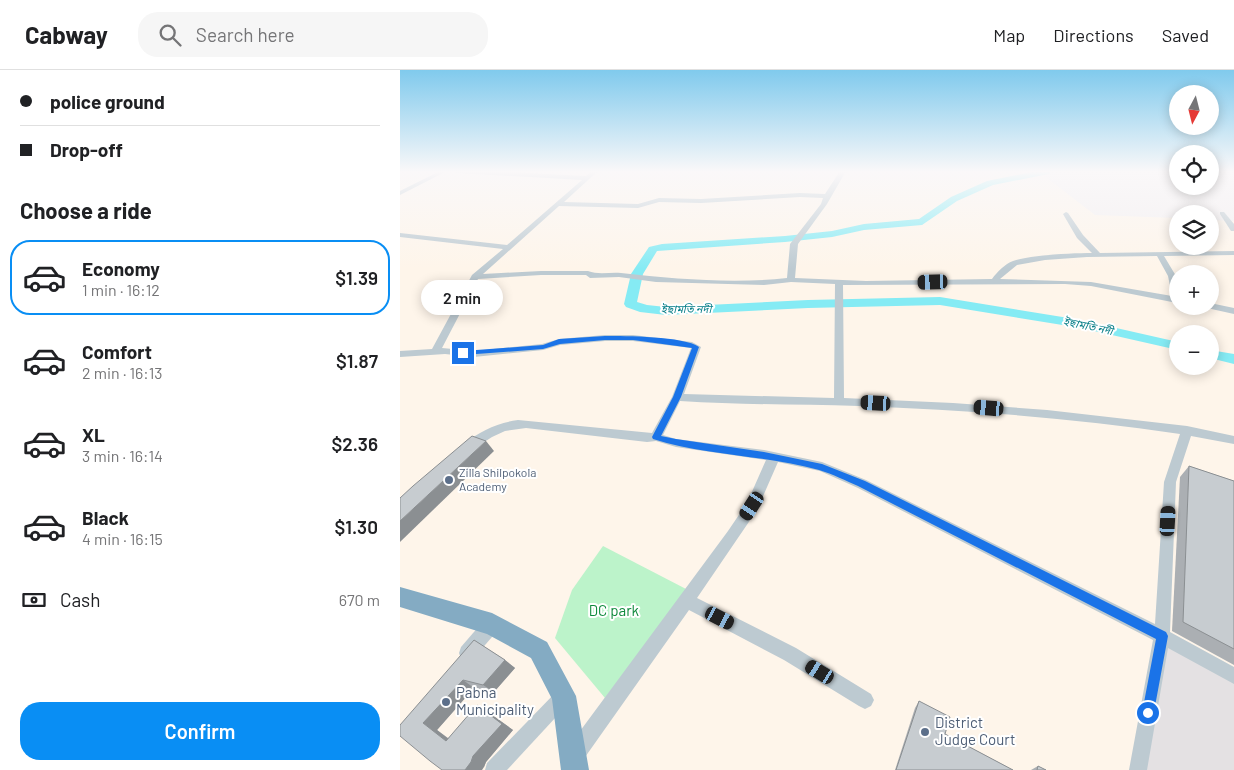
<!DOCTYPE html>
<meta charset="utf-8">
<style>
body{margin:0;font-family:Barlow,"Noto Sans Bengali",sans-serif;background:#f6f6f6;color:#202124;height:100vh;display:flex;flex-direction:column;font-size:19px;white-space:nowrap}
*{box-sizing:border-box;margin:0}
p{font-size:16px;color:#757577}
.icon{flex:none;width:28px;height:28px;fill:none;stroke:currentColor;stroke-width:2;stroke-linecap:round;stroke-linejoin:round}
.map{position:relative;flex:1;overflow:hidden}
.details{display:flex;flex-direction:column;background:#fff;width:400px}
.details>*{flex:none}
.hud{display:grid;align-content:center;height:110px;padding:0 20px;background:#fff}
.needle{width:32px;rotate:187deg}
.controls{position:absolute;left:769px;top:15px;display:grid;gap:10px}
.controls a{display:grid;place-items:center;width:50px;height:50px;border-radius:50%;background:#fff;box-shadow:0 2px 12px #0003;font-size:25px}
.end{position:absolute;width:22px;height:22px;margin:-11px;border:6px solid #1a73e8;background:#fff;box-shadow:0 0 0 2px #fff}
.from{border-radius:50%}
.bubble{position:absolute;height:35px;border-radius:18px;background:#fff;box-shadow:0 2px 12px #0003;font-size:16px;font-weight:600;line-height:35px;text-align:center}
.car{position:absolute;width:15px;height:30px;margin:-15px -8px;border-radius:6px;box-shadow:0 0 4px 1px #0007;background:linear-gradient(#222 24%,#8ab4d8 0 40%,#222 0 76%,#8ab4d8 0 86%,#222 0)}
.hud b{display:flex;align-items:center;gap:18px;height:48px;font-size:19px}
.hud b+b{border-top:1px solid #e0e0e0}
.hud i{width:12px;height:12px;background:#202124}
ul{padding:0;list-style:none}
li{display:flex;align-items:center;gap:15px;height:75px;margin:0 10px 8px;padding:0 10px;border:2px solid transparent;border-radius:20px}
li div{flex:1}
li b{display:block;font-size:19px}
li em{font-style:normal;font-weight:600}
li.current{border-color:#098ef4}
li>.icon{width:45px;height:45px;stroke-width:1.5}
h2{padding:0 20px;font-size:22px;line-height:60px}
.pay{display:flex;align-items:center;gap:12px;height:55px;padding:0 20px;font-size:19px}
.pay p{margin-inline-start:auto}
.cta{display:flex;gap:10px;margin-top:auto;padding:10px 20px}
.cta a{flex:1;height:58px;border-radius:20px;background:#098ef4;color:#fff;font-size:20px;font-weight:600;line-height:58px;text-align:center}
header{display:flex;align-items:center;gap:30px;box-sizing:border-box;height:70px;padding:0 25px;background:#fff;border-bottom:1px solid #e0e0e0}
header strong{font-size:24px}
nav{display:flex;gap:28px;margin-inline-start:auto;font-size:18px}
.search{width:350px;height:45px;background:#f6f6f6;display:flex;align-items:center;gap:12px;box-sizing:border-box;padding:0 18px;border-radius:20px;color:#757577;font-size:19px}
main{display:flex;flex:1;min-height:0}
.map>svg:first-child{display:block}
</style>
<header>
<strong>Cabway</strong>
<div class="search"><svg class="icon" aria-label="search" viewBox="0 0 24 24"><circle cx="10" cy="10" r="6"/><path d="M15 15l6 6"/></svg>Search here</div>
<nav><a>Map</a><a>Directions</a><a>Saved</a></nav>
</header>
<main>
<section class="details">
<div class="hud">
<b><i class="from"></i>police ground</b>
<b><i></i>Drop-off</b>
</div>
<h2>Choose a ride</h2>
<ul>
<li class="current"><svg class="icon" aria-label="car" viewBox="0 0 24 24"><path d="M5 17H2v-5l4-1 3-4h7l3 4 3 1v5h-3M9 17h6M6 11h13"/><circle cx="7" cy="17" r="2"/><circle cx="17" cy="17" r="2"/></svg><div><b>Economy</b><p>1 min · 16:12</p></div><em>$1.39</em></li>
<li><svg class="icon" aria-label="car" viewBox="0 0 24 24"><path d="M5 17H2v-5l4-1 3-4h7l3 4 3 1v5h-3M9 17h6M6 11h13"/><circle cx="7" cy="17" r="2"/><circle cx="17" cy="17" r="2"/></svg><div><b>Comfort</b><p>2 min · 16:13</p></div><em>$1.87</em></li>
<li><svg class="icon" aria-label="car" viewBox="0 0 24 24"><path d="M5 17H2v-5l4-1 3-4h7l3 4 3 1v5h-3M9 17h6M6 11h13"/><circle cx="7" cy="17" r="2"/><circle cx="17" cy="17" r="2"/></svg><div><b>XL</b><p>3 min · 16:14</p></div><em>$2.36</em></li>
<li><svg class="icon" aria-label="car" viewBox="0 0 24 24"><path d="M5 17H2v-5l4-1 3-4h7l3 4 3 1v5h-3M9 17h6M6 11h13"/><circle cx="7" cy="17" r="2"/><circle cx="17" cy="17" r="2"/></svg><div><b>Black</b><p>4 min · 16:15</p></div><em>$1.30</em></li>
</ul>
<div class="pay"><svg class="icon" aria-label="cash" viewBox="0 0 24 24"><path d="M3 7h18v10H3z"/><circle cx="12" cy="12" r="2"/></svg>Cash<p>670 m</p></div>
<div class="cta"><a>Confirm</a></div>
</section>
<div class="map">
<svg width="834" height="700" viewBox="0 0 834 700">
<rect width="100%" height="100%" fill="#f3f0f1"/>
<path fill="#fef5ea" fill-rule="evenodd" d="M 0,101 L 638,101 L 695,145 L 777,148 L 778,176 L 810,176 L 810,150 L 834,151 L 834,700 L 0,700 ZM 778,204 L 810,204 L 810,236 L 778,236 ZM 778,264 L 810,264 L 810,296 L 778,296 Z"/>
<path fill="#e4e1e3" d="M 765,573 L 834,611 L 834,700 L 744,700 Z"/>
<path fill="#bcf3ca" d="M 203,476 L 288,520 L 205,628 L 155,568 L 172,520 Z"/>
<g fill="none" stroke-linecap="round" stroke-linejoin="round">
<g fill="#85ebf4" fill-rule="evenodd">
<path d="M 637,101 L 653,101 L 649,104 L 593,115 L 557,131 L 522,155 L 464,160 L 432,167 L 385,172 L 257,181 L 243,204 L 237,232 L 247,235 L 266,237 L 408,230 L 540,227 L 681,250 L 778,272 L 778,280 L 681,258 L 540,235 L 408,238 L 266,245 L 240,242 L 226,237 L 224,234 L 231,204 L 249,177 L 262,174 L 385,166 L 432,161 L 464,154 L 519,149 L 551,127 L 587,111 Z"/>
<path d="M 810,280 L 834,284 L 834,294 L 810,288 Z"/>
</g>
<g fill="#bdcad1" fill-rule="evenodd">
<path d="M 40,101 L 47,101 L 0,125 L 0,121 Z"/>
<path d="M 54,101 L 86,101 L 186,106 L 192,101 L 198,101 L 164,132 L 238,134 L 259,128 L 301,129 L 400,123 L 425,124 L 440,101 L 446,101 L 427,134 L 398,174 L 395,208 L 466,211 L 592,209 C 597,202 605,194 613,191 C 630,185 673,183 692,183 L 677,168 L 663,144 L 666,142 L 668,143 L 683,165 L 700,183 L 834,181 L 834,185 L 764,186 L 776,206 L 777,233 L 691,216 L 665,214 L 443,215 L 444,328 L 553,333 L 647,340 L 787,356 L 834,366 L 834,374 L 791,366 L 776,412 L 770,562 L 834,597 L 834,614 L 768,578 L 747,700 L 729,700 L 753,570 L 458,418 L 420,401 L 378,392 L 357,440 L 297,528 L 396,578 L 471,624 L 474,630 L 471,636 L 465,639 L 459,636 L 384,590 L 289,540 L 183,690 L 176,692 L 169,690 L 167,683 L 169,676 L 328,461 L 347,433 L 366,390 L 276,377 L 256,371 L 247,372 L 126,358 L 105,361 L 92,367 L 72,380 L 64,380 L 62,377 L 64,374 C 80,361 97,353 118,350 L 252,363 L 272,327 L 291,278 L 233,271 L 205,271 L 160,275 L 143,280 L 74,287 L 45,284 L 0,287 L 0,281 L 32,279 L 72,205 L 103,179 L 0,167 L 0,163 L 107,175 L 182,110 L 57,103 ZM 400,127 L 423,128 L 421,134 L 390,174 L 387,208 C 333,214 276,209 221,203 C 210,202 198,205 188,201 L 141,201 L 83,204 L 159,136 L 238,138 L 259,132 L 301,133 ZM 757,186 L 768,206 L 772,226 L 691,212 L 600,209 L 617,195 L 645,190 L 687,187 ZM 141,205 L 186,205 L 190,208 L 219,207 L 256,212 L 364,215 L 391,212 L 435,214 L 434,328 L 284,324 L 301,277 L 292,272 L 233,265 L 205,265 L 159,269 L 142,274 L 74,281 L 42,278 L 78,209 ZM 280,331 C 340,335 399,334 459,336 C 566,340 673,348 780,364 L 764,412 L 755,554 L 466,410 L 422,392 L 364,380 L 276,369 L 263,365 Z"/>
<path d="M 820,142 L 824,142 L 834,154 L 834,161 L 831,161 L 820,144 Z"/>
<path d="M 810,233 L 834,238 L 834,244 L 807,238 L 806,236 L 810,236 Z"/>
<path d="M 92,546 L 98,548 L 100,554 L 98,560 L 73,589 L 67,591 L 61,589 L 59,583 L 61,577 L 86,548 Z"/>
<path d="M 163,618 L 169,621 L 172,627 L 169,633 L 107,700 L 85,700 L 87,693 L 157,621 Z"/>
</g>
<path fill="#84abc3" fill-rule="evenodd" d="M 0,517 L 92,543 L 147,572 L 176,626 L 189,700 L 161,700 L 152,629 L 131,588 L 87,564 L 0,537 Z"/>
</g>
<g fill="#abafb3">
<path d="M 789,396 L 834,411 L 834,595 L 772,561 L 780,407 Z"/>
<path d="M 74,570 L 105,590 L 115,598 L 94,622 L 74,618 L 37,660 L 48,668 L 88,642 L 113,660 L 86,692 L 84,697 L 0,666 Z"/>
<path d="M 519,631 L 545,664 L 613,700 L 495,700 L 515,638 Z"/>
<path d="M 638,696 L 646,700 L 631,700 Z"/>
</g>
<g fill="#8b8f92">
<path d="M 86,371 L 94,381 L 0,472 L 0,451 Z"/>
<path d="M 105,590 L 115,598 L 94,622 L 83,615 Z"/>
<path d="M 63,610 L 74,618 L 37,660 L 59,677 L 46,671 L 23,653 Z"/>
<path d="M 77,635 L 88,642 L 113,660 L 86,692 L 84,697 L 82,700 L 65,700 Z"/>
</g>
<g fill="#c7ccd0" stroke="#8b8f92">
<path d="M 72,366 L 86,371 L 0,451 L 0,428 L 13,416 Z"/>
<path d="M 789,396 L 834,411 L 834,579 L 783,552 Z"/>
<path d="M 74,570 L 105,590 L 83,615 L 63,610 L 23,653 L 46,671 L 77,635 L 102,654 L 73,686 L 71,692 L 65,700 L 42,700 L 30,691 L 0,666 L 0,655 Z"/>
<path d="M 519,631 L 550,647 L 545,664 L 613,700 L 496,700 Z"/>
<path d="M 638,696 L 646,700 L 637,700 Z"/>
</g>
<linearGradient id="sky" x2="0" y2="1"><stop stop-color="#80caed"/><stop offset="0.51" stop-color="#faf8f9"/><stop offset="1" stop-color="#faf8f9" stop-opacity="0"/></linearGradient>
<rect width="834" height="199" fill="url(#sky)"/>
<path fill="#1a73e8" d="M 205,266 C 225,266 284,266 299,277 L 281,327 L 261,366 L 276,369 L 364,382 L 422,394 L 465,411 L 766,562 L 768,566 L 753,647 L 748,649 L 744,647 L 742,643 L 756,569 L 458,416 C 446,411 433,404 419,400 C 365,385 307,386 253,369 L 252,367 L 273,327 L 292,278 L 233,270 L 205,270 L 160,274 L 143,279 L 63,285 L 59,283 L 63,281 L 143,275 L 159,269 Z"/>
<g fill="#5c6f8a" stroke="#fff" stroke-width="2">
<circle cx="49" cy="410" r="5"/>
<circle cx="46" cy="632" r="5"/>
<circle cx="525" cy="662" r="5"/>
</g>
<g text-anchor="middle" stroke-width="4" stroke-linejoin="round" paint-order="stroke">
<g font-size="11" font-style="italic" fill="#057d87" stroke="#fff">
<text x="286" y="243">ইছামতি নদী</text>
<text transform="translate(688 256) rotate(12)" y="4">ইছামতি নদী</text>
</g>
<g font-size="12" fill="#4e5e75" stroke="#fff" text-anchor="start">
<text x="59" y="407">Zilla Shilpokola<tspan x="59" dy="14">Academy</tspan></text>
</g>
<g font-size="15" fill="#0f893c" stroke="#fff">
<text x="214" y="546">DC park</text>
</g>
<g font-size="15" fill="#4e5e75" stroke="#fff" text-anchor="start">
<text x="56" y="628">Pabna<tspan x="56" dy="17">Municipality</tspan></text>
<text x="535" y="658">District<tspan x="535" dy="17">Judge Court</tspan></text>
</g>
</g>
</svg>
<div class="controls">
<a><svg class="needle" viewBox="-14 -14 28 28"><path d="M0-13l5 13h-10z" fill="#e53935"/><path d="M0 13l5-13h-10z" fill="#757577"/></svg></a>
<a><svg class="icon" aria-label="locate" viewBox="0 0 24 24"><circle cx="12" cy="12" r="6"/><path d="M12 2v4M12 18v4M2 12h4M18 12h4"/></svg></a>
<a><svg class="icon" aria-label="layers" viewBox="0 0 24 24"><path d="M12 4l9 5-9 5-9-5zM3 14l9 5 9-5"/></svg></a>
<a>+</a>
<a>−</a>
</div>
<i class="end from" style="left:748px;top:643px"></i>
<i class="end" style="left:63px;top:283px"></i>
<div class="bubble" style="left:21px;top:210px;width:82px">2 min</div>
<i class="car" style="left:533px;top:212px;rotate:268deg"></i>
<i class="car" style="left:476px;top:333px;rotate:273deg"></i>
<i class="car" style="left:589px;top:338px;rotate:275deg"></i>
<i class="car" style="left:352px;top:436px;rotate:213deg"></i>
<i class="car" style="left:768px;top:451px;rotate:3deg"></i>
<i class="car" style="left:320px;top:548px;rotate:117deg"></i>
<i class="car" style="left:420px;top:602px;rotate:301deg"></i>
</div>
</main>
